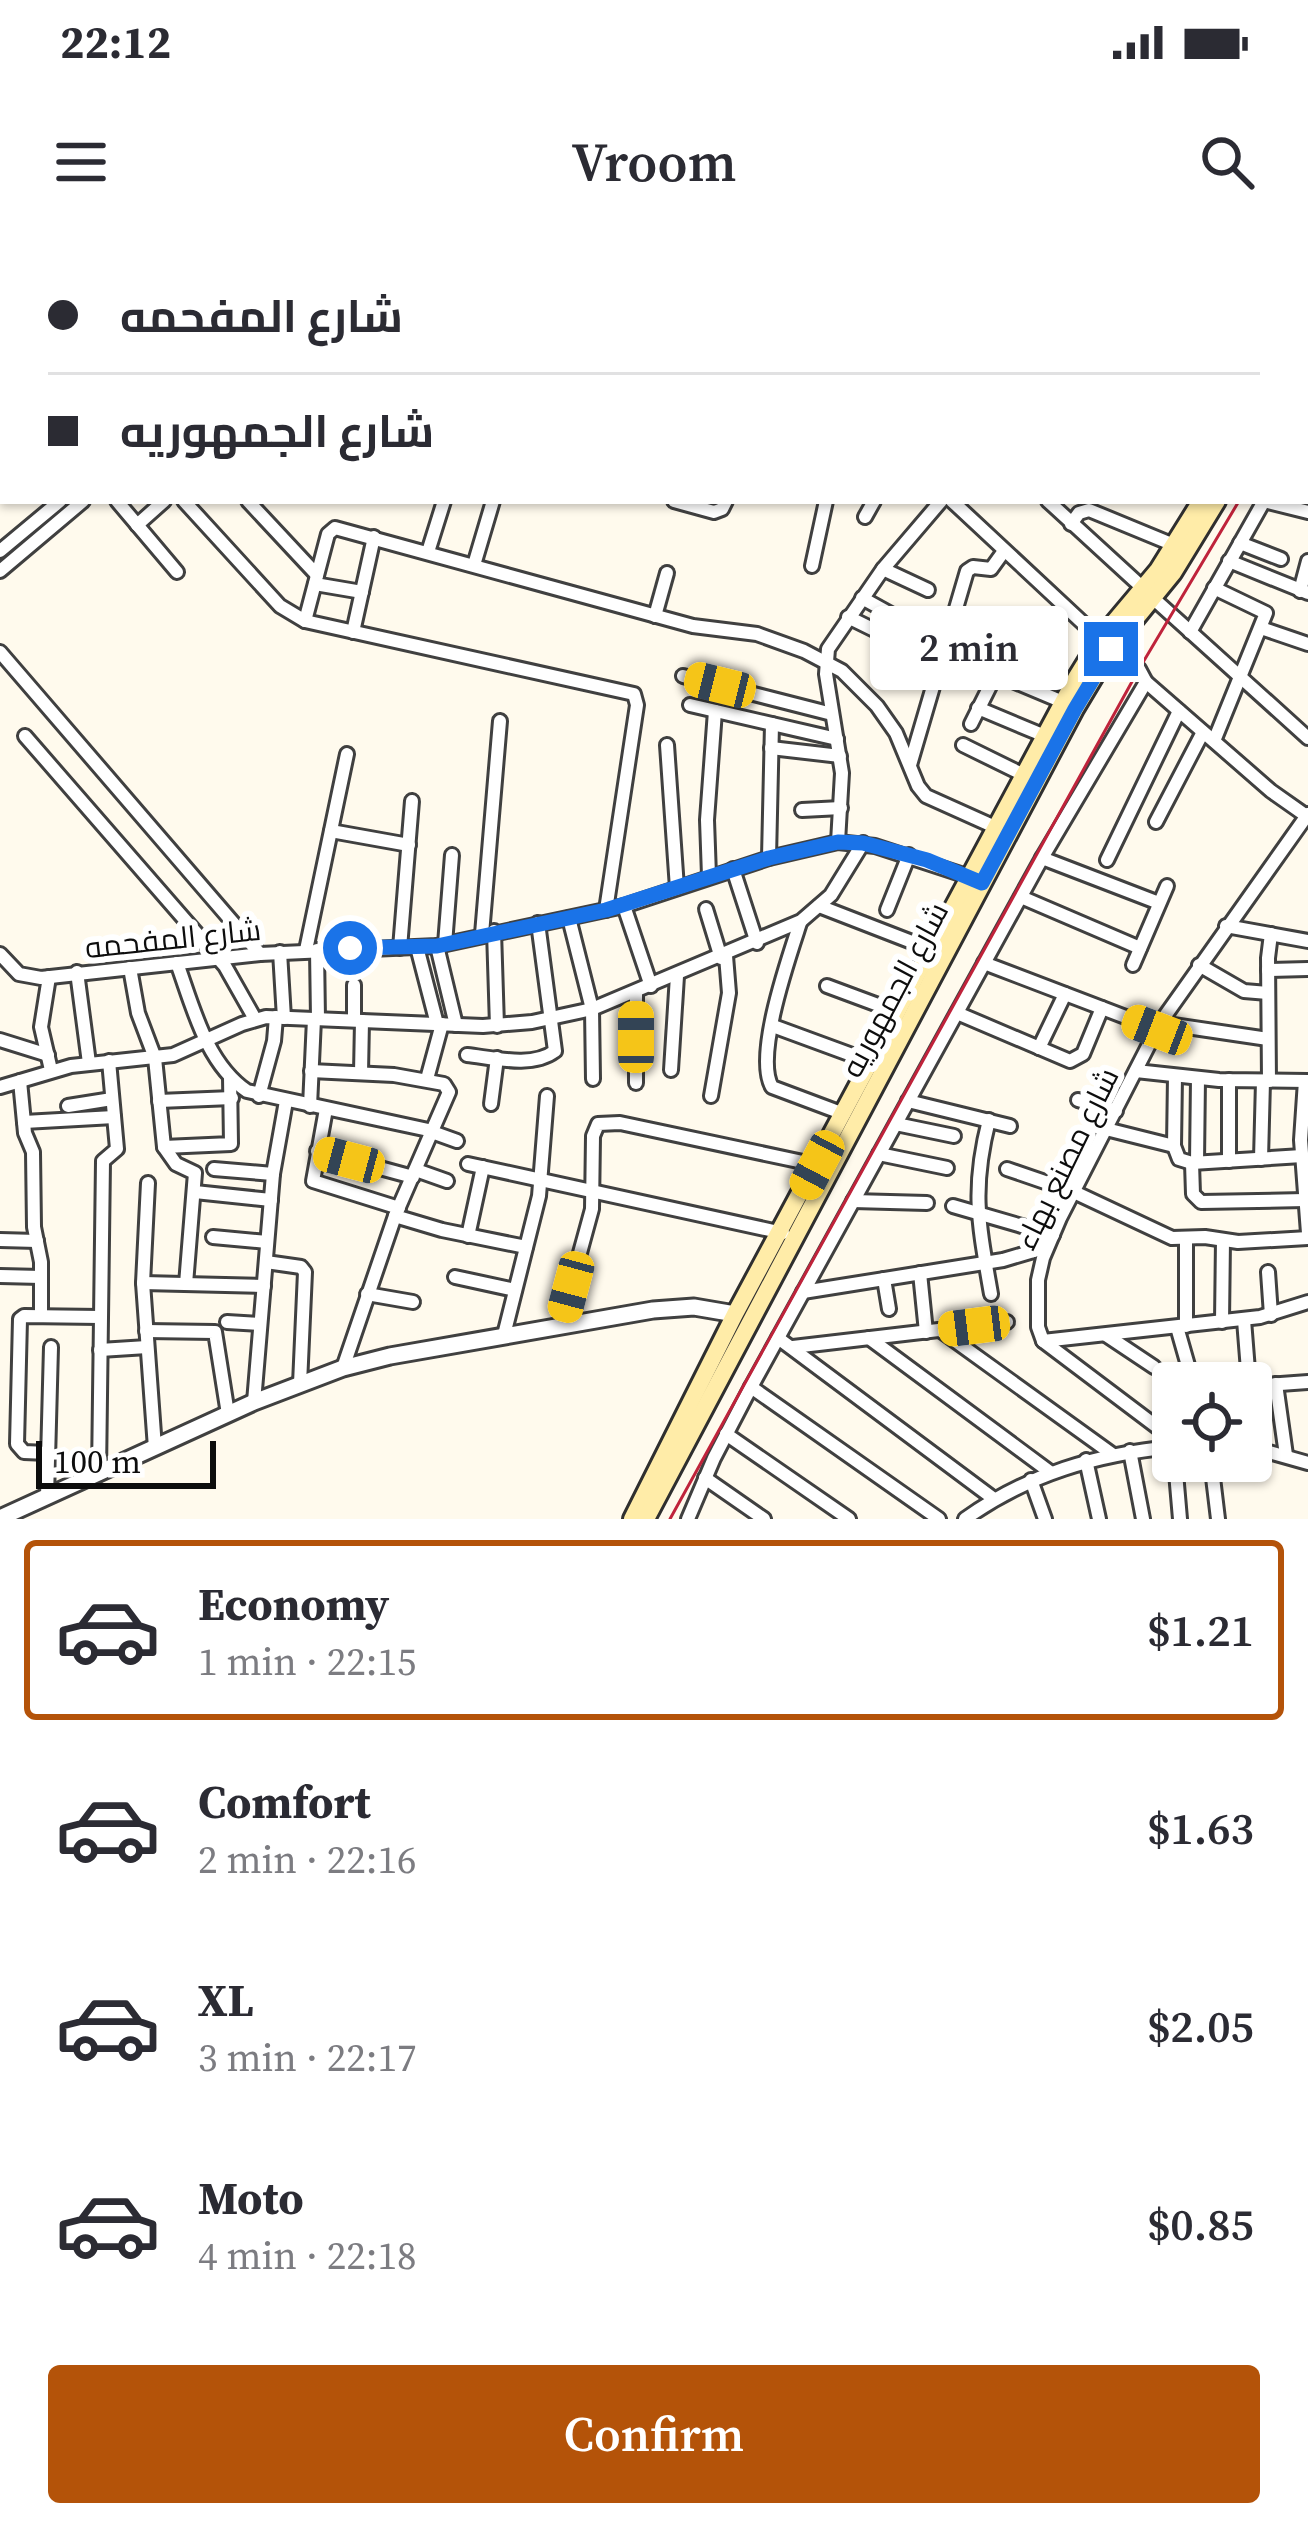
<!DOCTYPE html>
<meta charset="utf-8">
<style>
body{margin:0;font-family:"Source Serif 4",Cairo,serif;background:#f7f7f7;color:#2b2b33;height:100vh;display:flex;flex-direction:column;font-size:45px;white-space:nowrap}
*{box-sizing:border-box;margin:0}
p{font-size:39px;color:#7c7c81}
.icon{flex:none;width:66px;height:66px;fill:none;stroke:currentColor;stroke-width:2;stroke-linecap:round;stroke-linejoin:round}
.map{position:relative;height:1279px;overflow:hidden}
.side{display:flex;flex-direction:column;background:#fff;flex:1}
.side>*{flex:none}
.banner{position:absolute;left:0px;top:0px;width:1308px;height:264px;box-shadow:0 3px 9px #0004;display:grid;align-content:center;height:264px;padding:0 48px;background:#fff}
.tools{position:absolute;left:1152px;top:1122px;display:grid;gap:24px}
.tools a{display:grid;place-items:center;width:120px;height:120px;border-radius:12px;background:#fff;box-shadow:0 3px 9px #0004;font-size:60px}
.scale{position:absolute;left:36px;bottom:30px;width:180px;box-sizing:border-box;padding-left:12px;border:6px solid #0d0d0d;border-top:0;font-size:33px;line-height:42px;white-space:nowrap;color:#0d0d0d;-webkit-text-stroke:9px #fff;paint-order:stroke}
.end{position:absolute;width:54px;height:54px;margin:-27px;border:15px solid #1a73e8;background:#fff;box-shadow:0 0 0 6px #fff}
.from{border-radius:50%}
.bubble{position:absolute;height:84px;border-radius:12px;background:#fff;box-shadow:0 3px 9px #0004;font-size:39px;font-weight:600;line-height:84px;text-align:center}
.car{position:absolute;width:36px;height:72px;margin:-36px -18px;border-radius:15px;box-shadow:0 0 9px 3px #0007;background:linear-gradient(#f5c518 24%,#345 0 40%,#f5c518 0 76%,#345 0 86%,#f5c518 0)}
.banner b{display:flex;align-items:center;gap:42px;height:114px;font-size:45px}
.banner b+b{border-top:3px solid #e1e1e2}
.banner i{width:30px;height:30px;background:#2b2b33}
ul{padding:21px 0 0;list-style:none}
li{display:flex;align-items:center;gap:36px;height:180px;margin:0 24px 18px;padding:0 24px;border:6px solid transparent;border-radius:12px}
li div{flex:1}
li b{display:block;font-size:45px}
li em{font-style:normal;font-weight:600}
li.active{border-color:#b45309}
li>.icon{width:108px;height:108px;stroke-width:1.5}
.cta{display:flex;gap:24px;margin-top:auto;padding:24px 48px}
.cta a{flex:1;height:138px;border-radius:12px;background:#b45309;color:#fff;font-size:48px;font-weight:600;line-height:138px;text-align:center}
.status{display:flex;justify-content:space-between;align-items:center;height:84px;padding:0 60px;background:#fff;direction:ltr}
.status svg{height:33px;fill:currentColor}
header{display:flex;justify-content:space-between;align-items:center;height:156px;padding:0 48px;background:#fff;font-size:54px;font-weight:600}
.map>svg:first-child{display:block}
</style>
<div class="status"><b>22:12</b><svg viewBox="0 0 49 12"><path d="M0 12V9h3v3zM5 12V6h3v6zM10 12V3h3v9zM15 12V0h3v12zM26 1h20v11H26zM47 4h2v5h-2z"/></svg></div>
<header><svg class="icon" aria-label="menu" viewBox="0 0 24 24"><path d="M4 6h16M4 12h16M4 18h16"/></svg>Vroom<svg class="icon" aria-label="search" viewBox="0 0 24 24"><circle cx="10" cy="10" r="6"/><path d="M15 15l6 6"/></svg></header>
<div class="map">
<svg width="1308" height="1279" viewBox="0 0 1308 1279">
<rect width="100%" height="100%" fill="#fffaed"/>
<g fill="none" stroke-linecap="round" stroke-linejoin="round">
<g stroke="#404040" stroke-width="18">
<g id="minor">
<path d="M 126,0 L 136,3"/>
<path d="M 249,0 L 260,3"/>
<path d="M 690,0 L 693,3"/>
<path d="M 800,0 L 803,3"/>
<path d="M 862,0 L 870,3"/>
<path d="M 1151,0 L 1204,3"/>
<path d="M 362,3 L 365,0"/>
<path d="M 518,3 L 518,0"/>
<path d="M 664,3 L 665,0"/>
<path d="M 843,3 L 845,0"/>
<path d="M 947,3 L 948,0"/>
<path d="M 990,3 L 991,0"/>
<path d="M 1033,3 L 1035,0"/>
<path d="M 1084,3 L 1086,0"/>
<path d="M 1249,3 L 1250,0"/>
<path d="M 1305,10 L 1308,10"/>
<path d="M 0,92 L 3,93"/>
<path d="M 1305,186 L 1308,180"/>
<path d="M 1305,221 L 1308,222"/>
<path d="M 117,261 L 177,332"/>
<path d="M 184,261 L 280,366 L 305,381 L 634,454 L 637,465 L 606,670"/>
<path d="M 248,261 L 317,335"/>
<path d="M 674,261 L 714,272 L 722,269 L 726,261"/>
<path d="M 952,261 L 1100,399"/>
<path d="M 1048,261 L 1144,349"/>
<path d="M 1264,261 L 1308,272"/>
<path d="M 865,277 L 874,261"/>
<path d="M 1071,284 L 1079,273 L 1089,270 L 1174,305"/>
<path d="M 137,285 L 164,261"/>
<path d="M 1240,303 L 1281,319"/>
<path d="M 0,311 L 60,261"/>
<path d="M 428,312 L 444,261"/>
<path d="M 1229,321 L 1308,353"/>
<path d="M 474,325 L 493,261"/>
<path d="M 812,326 L 826,261"/>
<path d="M 883,329 L 928,350"/>
<path d="M 0,331 L 83,261"/>
<path d="M 315,344 L 362,352"/>
<path d="M 1300,351 L 1308,321"/>
<path d="M 862,358 L 918,389"/>
<path d="M 1154,359 L 1308,498"/>
<path d="M 655,376 L 667,333"/>
<path d="M 848,377 L 911,408"/>
<path d="M 305,381 L 328,294 L 335,288 L 693,386 L 757,394 L 804,411 L 842,431 L 877,466 L 896,493 L 918,546 L 926,556 L 995,587"/>
<path d="M 1261,388 L 1308,404"/>
<path d="M 353,392 L 374,297"/>
<path d="M 1190,392 L 1264,261"/>
<path d="M 1111,409 L 1139,429 L 1146,442 L 1271,551 L 1308,577"/>
<path d="M 0,412 L 260,714"/>
<path d="M 683,436 L 832,474"/>
<path d="M 690,465 L 837,499"/>
<path d="M 978,468 L 1045,496"/>
<path d="M 971,484 L 996,434 L 1063,462"/>
<path d="M 25,496 L 225,726 L 255,779"/>
<path d="M 1214,501 L 1266,373 L 1214,348"/>
<path d="M 667,505 L 677,648"/>
<path d="M 963,505 L 1024,535"/>
<path d="M 771,508 L 840,516"/>
<path d="M 910,525 L 967,331 L 973,327 L 991,329 L 1004,311"/>
<path d="M 802,570 L 841,568"/>
<path d="M 1156,582 L 1203,492"/>
<path d="M 331,591 L 409,605"/>
<path d="M 838,602 L 842,533 L 826,434 L 828,409 L 883,329 L 941,261"/>
<path d="M 769,618 L 772,484"/>
<path d="M 1042,618 L 1159,663"/>
<path d="M 1107,620 L 1179,471"/>
<path d="M 733,629 L 757,703"/>
<path d="M 709,636 L 707,580 L 715,471"/>
<path d="M 1021,657 L 1140,708"/>
<path d="M 624,666 L 651,746"/>
<path d="M 819,666 L 930,709"/>
<path d="M 706,669 L 721,718"/>
<path d="M 887,670 L 909,615"/>
<path d="M 569,678 L 592,769 L 593,839"/>
<path d="M 800,683 C 789,717 754,816 772,847 L 844,874"/>
<path d="M 1226,686 L 1308,701"/>
<path d="M 494,691 L 497,786"/>
<path d="M 482,694 L 500,481"/>
<path d="M 445,704 L 452,615"/>
<path d="M 437,706 L 456,785"/>
<path d="M 417,707 L 437,784"/>
<path d="M 400,708 L 412,561"/>
<path d="M 306,710 L 347,514"/>
<path d="M 317,710 L 318,779"/>
<path d="M 280,712 L 284,778"/>
<path d="M 0,714 L 19,734 L 41,738 L 260,714 L 437,706 L 624,666 L 769,618 L 838,602 L 875,606 L 976,639"/>
<path d="M 177,723 C 193,767 206,823 247,851 L 433,891"/>
<path d="M 984,723 L 1157,789"/>
<path d="M 1133,725 L 1167,646"/>
<path d="M 1199,725 L 1244,751 L 1268,753"/>
<path d="M 130,728 L 138,773 L 155,818 L 164,907 L 176,924 L 195,933 L 186,1044"/>
<path d="M 1268,730 L 1308,729"/>
<path d="M 77,732 L 89,823"/>
<path d="M 49,737 L 41,787 L 51,830"/>
<path d="M 354,745 L 354,780"/>
<path d="M 827,746 L 897,772"/>
<path d="M 636,752 L 636,843"/>
<path d="M 957,773 L 1070,821 L 1083,814 L 1102,768"/>
<path d="M 1160,783 L 1268,799"/>
<path d="M 773,786 L 871,822"/>
<path d="M 0,800 L 48,815"/>
<path d="M 1039,808 L 1065,754"/>
<path d="M 467,815 C 494,818 533,828 555,811 L 538,683"/>
<path d="M 671,830 L 677,736"/>
<path d="M 311,831 L 394,835 L 444,844 L 449,852 L 395,976 L 343,1128"/>
<path d="M 1136,831 L 1219,840 L 1308,841"/>
<path d="M 361,833 L 362,781"/>
<path d="M 1175,836 L 1174,906 L 1179,919 L 1192,923 L 1302,916"/>
<path d="M 427,839 L 442,784"/>
<path d="M 20,841 L 25,893 L 33,912 L 34,987 L 41,1022 L 41,1076"/>
<path d="M 1269,841 L 1268,718 L 1271,694"/>
<path d="M 1305,841 L 1301,900 L 1308,993"/>
<path d="M 0,847 L 71,826 L 173,815 L 242,784 L 266,777 L 483,786 L 532,782 L 592,769 L 801,681 L 831,655 L 863,603"/>
<path d="M 259,856 L 274,801 L 276,777"/>
<path d="M 711,856 L 729,753 L 726,716"/>
<path d="M 1078,860 L 1116,871"/>
<path d="M 159,861 L 232,858"/>
<path d="M 908,861 L 1010,886"/>
<path d="M 491,864 L 497,818"/>
<path d="M 68,866 L 112,859"/>
<path d="M 310,866 L 314,779"/>
<path d="M 326,869 L 313,941 L 399,968"/>
<path d="M 989,880 C 971,950 979,985 991,1054"/>
<path d="M 24,882 L 114,877"/>
<path d="M 896,884 L 954,896"/>
<path d="M 1106,889 L 1174,906"/>
<path d="M 432,892 L 457,901"/>
<path d="M 164,907 L 231,904 L 230,837"/>
<path d="M 317,911 L 413,937"/>
<path d="M 879,914 L 947,928"/>
<path d="M 1261,919 L 1263,841"/>
<path d="M 1229,921 L 1229,840"/>
<path d="M 1197,922 L 1198,838"/>
<path d="M 1192,923 L 1193,954 L 1201,962 L 1305,960"/>
<path d="M 468,924 L 783,993"/>
<path d="M 214,929 L 273,934"/>
<path d="M 1007,929 L 1074,952 L 1172,998 L 1205,997 L 1238,1002 L 1308,998"/>
<path d="M 416,930 L 447,941"/>
<path d="M 148,943 L 143,1043 L 155,1208"/>
<path d="M 195,952 L 271,960"/>
<path d="M 853,961 L 927,963"/>
<path d="M 953,966 L 1053,995"/>
<path d="M 395,976 L 442,990 L 526,1007"/>
<path d="M 468,996 L 483,927"/>
<path d="M 213,997 L 267,1002"/>
<path d="M 1186,999 L 1186,1086"/>
<path d="M 0,1000 L 37,1001"/>
<path d="M 266,1022 L 301,1027 L 305,1032 L 300,1144"/>
<path d="M 1268,1032 L 1271,1075"/>
<path d="M 920,1033 L 926,1092"/>
<path d="M 0,1036 L 41,1037"/>
<path d="M 455,1037 L 515,1050"/>
<path d="M 884,1039 L 889,1069"/>
<path d="M 143,1043 L 264,1046"/>
<path d="M 803,1052 L 1003,1020 L 1047,1007"/>
<path d="M 367,1054 L 413,1062"/>
<path d="M 1244,1080 L 1249,1143"/>
<path d="M 227,1082 L 260,1084"/>
<path d="M 1222,1082 L 1223,1000"/>
<path d="M 560,1086 L 592,969 L 593,896 L 598,884 L 620,883 L 817,925"/>
<path d="M 1177,1087 L 1193,1143"/>
<path d="M 940,1090 L 1112,1214"/>
<path d="M 146,1091 L 215,1092 L 228,1174"/>
<path d="M 504,1095 L 539,956 L 547,856"/>
<path d="M 1106,1095 L 1154,1127"/>
<path d="M 778,1098 L 994,1259"/>
<path d="M 869,1098 L 1050,1232"/>
<path d="M 1043,1101 L 1260,1077 L 1308,1062"/>
<path d="M 793,1107 L 1007,1082"/>
<path d="M 100,1110 L 147,1107"/>
<path d="M 1276,1144 L 1286,1215"/>
<path d="M 1251,1146 L 1308,1142"/>
<path d="M 751,1147 L 939,1279"/>
<path d="M 254,1162 L 273,934 L 286,861"/>
<path d="M 726,1194 L 849,1279"/>
<path d="M 1173,1199 L 1043,1101 L 1038,1087 L 1038,1040 L 1043,1018 L 1060,978 L 1160,783 L 1308,574"/>
<path d="M 1251,1207 L 1308,1223"/>
<path d="M 1130,1211 L 1143,1279"/>
<path d="M 48,1213 L 24,1212 L 17,1204 L 20,1079 L 24,1076 L 100,1077"/>
<path d="M 1086,1220 L 1099,1279"/>
<path d="M 1175,1221 L 1180,1279"/>
<path d="M 1211,1221 L 1218,1279"/>
<path d="M 99,1234 L 103,921 L 117,909 L 109,821"/>
<path d="M 705,1238 L 764,1279"/>
<path d="M 1031,1240 L 1045,1279"/>
<path d="M 47,1257 L 51,1107"/>
<path d="M 688,1279 L 714,1218 L 751,1147 L 1042,618 L 1146,442"/>
<path d="M 965,1279 C 1028,1234 1097,1214 1173,1207"/>
</g>
</g>
<g stroke="#404040" stroke-width="21">
<path id="tertiary" d="M 0,1278 L 254,1162 L 343,1128 L 390,1116 L 653,1070 L 694,1067 L 735,1074"/>
</g>
<g stroke="#2f2f2f" stroke-width="22">
<g id="secondary">
<path d="M 1305,34 L 1308,26"/>
<path d="M 1305,70 L 1308,62"/>
<path d="M 632,1279 L 735,1074 L 1076,438 L 1100,399 L 1158,330 L 1201,261"/>
<path d="M 646,1279 L 1075,469 L 1111,409 L 1173,333 L 1217,261"/>
</g>
</g>
<use href="#minor" stroke="#fff" stroke-width="12"/>
<use href="#tertiary" stroke="#fff" stroke-width="15"/>
<use href="#secondary" stroke="#ffeca8" stroke-width="16"/>
<g stroke="#bf233b" stroke-width="3">
<path d="M 1305,148 L 1308,142"/>
<path d="M 670,1279 L 1139,429 L 1239,261"/>
</g>
</g>
<g fill="none" stroke-linecap="round" stroke-linejoin="round">
<path stroke="#1a73e8" stroke-width="15" d="M 350,708 L 437,706 L 606,670 L 769,618 L 838,602 L 863,603 L 927,620 L 982,643 L 1075,469 L 1111,409"/>
</g>
<g text-anchor="middle" stroke-width="12" stroke-linejoin="round" paint-order="stroke">
<g font-size="30" fill="#0d0d0d" stroke="#fff">
<text transform="translate(173 699) rotate(-6)" y="10">شارع المفحمه</text>
<text transform="translate(895 750) rotate(-62)" y="10">شارع الجمهوريه</text>
<text transform="translate(1067 919) rotate(-64)" y="10">شارع مصنع بهاء</text>
</g>
</g>
</svg>
<div class="tools">
<a><svg class="icon" aria-label="locate" viewBox="0 0 24 24"><circle cx="12" cy="12" r="6"/><path d="M12 2v4M12 18v4M2 12h4M18 12h4"/></svg></a>
</div>
<div class="scale">100 m</div>
<i class="end from" style="left:350px;top:708px"></i>
<i class="end" style="left:1111px;top:409px"></i>
<div class="bubble" style="left:870px;top:366px;width:198px">2 min</div>
<i class="car" style="left:720px;top:445px;rotate:284deg"></i>
<i class="car" style="left:1157px;top:790px;rotate:291deg"></i>
<i class="car" style="left:636px;top:797px;rotate:0deg"></i>
<i class="car" style="left:349px;top:920px;rotate:285deg"></i>
<i class="car" style="left:817px;top:925px;rotate:208deg"></i>
<i class="car" style="left:571px;top:1047px;rotate:195deg"></i>
<i class="car" style="left:974px;top:1086px;rotate:263deg"></i>
<div class="banner">
<b><i class="from"></i>شارع المفحمه</b>
<b><i></i>شارع الجمهوريه</b>
</div>
</div>
<section class="side">
<ul>
<li class="active"><svg class="icon" aria-label="car" viewBox="0 0 24 24"><path d="M5 17H2v-5l4-1 3-4h7l3 4 3 1v5h-3M9 17h6M6 11h13"/><circle cx="7" cy="17" r="2"/><circle cx="17" cy="17" r="2"/></svg><div><b>Economy</b><p>1 min · 22:15</p></div><em>$1.21</em></li>
<li><svg class="icon" aria-label="car" viewBox="0 0 24 24"><path d="M5 17H2v-5l4-1 3-4h7l3 4 3 1v5h-3M9 17h6M6 11h13"/><circle cx="7" cy="17" r="2"/><circle cx="17" cy="17" r="2"/></svg><div><b>Comfort</b><p>2 min · 22:16</p></div><em>$1.63</em></li>
<li><svg class="icon" aria-label="car" viewBox="0 0 24 24"><path d="M5 17H2v-5l4-1 3-4h7l3 4 3 1v5h-3M9 17h6M6 11h13"/><circle cx="7" cy="17" r="2"/><circle cx="17" cy="17" r="2"/></svg><div><b>XL</b><p>3 min · 22:17</p></div><em>$2.05</em></li>
<li><svg class="icon" aria-label="car" viewBox="0 0 24 24"><path d="M5 17H2v-5l4-1 3-4h7l3 4 3 1v5h-3M9 17h6M6 11h13"/><circle cx="7" cy="17" r="2"/><circle cx="17" cy="17" r="2"/></svg><div><b>Moto</b><p>4 min · 22:18</p></div><em>$0.85</em></li>
</ul>
<div class="cta"><a>Confirm</a></div>
</section>
